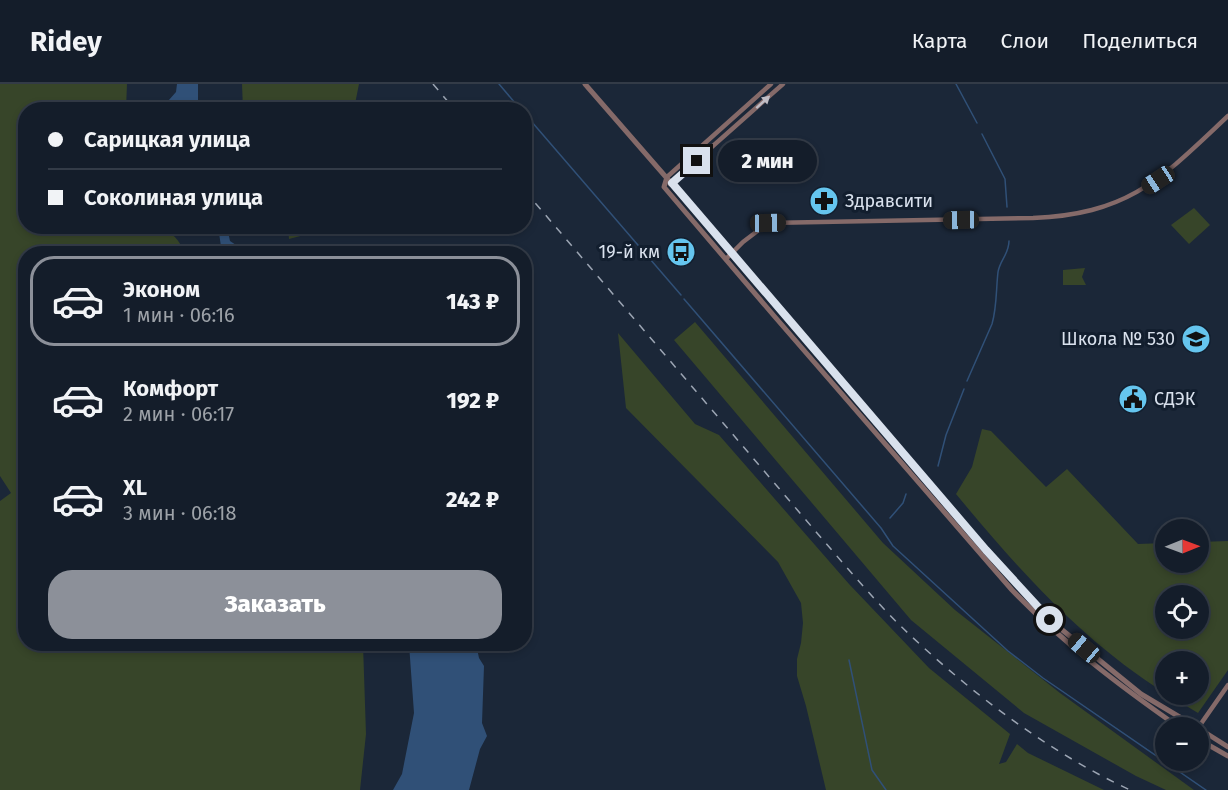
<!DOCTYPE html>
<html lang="ru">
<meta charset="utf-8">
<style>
body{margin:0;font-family:"Fira Sans",sans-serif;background:#1d2632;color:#f1f3f6;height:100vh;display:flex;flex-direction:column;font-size:22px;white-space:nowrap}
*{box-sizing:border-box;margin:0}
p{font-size:20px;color:#9da2a8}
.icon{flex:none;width:33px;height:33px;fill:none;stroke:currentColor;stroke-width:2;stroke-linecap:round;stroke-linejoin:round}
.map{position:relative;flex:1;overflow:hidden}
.side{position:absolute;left:18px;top:162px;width:514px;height:405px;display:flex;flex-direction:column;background:#141d2a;border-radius:24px;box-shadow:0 3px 9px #0003,0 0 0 2px #333b47}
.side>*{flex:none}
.banner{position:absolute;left:18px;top:18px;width:514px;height:132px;border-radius:24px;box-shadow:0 3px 9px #0003,0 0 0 2px #333b47;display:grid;align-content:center;height:132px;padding:0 30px;background:#141d2a}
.needle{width:39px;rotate:89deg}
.tools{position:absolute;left:1155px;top:435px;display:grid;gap:12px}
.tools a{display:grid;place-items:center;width:54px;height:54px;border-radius:50%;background:#141d2a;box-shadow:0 3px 9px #0003,0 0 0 2px #333b47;font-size:30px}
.end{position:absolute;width:27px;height:27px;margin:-14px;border:8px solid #d9e1ed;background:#111;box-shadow:0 0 0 3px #111}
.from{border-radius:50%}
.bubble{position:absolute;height:42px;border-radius:21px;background:#141d2a;box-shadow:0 3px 9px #0003,0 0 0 2px #333b47;font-size:20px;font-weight:800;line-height:42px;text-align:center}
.car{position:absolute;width:18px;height:36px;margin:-18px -9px;border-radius:8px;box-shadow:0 0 4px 2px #0007;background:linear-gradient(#222 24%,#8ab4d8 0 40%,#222 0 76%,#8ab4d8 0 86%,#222 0)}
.banner b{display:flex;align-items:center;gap:21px;height:57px;font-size:22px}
.banner b+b{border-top:2px solid #333b47}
.banner i{width:15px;height:15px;background:#f1f3f6}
ul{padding:10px 0 0;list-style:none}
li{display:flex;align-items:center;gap:18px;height:90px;margin:0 12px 9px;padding:0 18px;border:3px solid transparent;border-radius:24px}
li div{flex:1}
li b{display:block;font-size:22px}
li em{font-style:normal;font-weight:800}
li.current{border-color:#8c9099}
li>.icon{width:54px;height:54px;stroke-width:1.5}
.cta{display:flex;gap:12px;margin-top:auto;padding:12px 30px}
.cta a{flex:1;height:69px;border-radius:24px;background:#8c9099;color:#fff;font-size:24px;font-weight:800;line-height:69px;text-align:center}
header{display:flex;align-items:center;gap:36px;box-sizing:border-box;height:84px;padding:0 30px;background:#141d2a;border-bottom:2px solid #333b47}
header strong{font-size:28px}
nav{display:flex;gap:33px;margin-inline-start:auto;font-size:21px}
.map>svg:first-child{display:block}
</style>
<header>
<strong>Ridey</strong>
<nav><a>Карта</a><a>Слои</a><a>Поделиться</a></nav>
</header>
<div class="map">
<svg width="1228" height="706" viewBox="0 0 1228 706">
<rect width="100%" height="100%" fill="#1b2738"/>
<g fill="#374529" fill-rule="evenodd">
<path d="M 0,0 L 127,0 L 126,25 L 26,26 L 26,142 L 160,143 C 173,149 180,156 184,169 L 26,170 L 26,560 L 363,560 L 366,650 L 360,706 L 0,706 L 0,417 L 11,409 L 0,392 Z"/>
<path d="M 242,0 L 359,0 L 354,25 L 243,26 Z"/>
<path d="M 1194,124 L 1210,141 L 1189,160 L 1171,141 Z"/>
<path d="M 288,143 L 288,142 L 327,143 L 327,145 L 289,155 Z"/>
<path d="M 1085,184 L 1082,193 L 1086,201 L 1063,201 L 1063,186 Z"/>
<path d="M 695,238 L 883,459 L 955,526 L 1060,609 L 1194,706 L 1166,706 L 1136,692 L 1024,629 L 911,536 L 674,256 Z"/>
<path d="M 618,249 L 695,340 L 719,351 L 849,500 L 929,584 L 1010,650 L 999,680 L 1006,678 L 1017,660 L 1028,669 L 1104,706 L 826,706 L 806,622 L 797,592 L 797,575 L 801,559 L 803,539 L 801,519 L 778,478 L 626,324 Z"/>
<path d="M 982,345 L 991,347 L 1046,403 L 1067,385 L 1138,460 L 1165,459 L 1166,478 L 1198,478 L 1199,458 L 1228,457 L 1228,586 L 1198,629 L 1168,611 L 1198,610 L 1198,578 L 1166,578 L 1165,609 C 1082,557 1018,485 956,410 L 972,383 ZM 1166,512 L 1198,512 L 1198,544 L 1166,544 Z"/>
</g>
<g fill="#305077">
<path d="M 177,0 L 198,0 L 198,21 L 193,25 L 161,25 L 176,8 Z"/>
<path d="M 214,143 L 227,143 L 230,157 L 248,169 L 222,169 L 219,149 Z"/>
<path d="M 409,560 L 476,560 L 479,574 L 484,582 L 482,639 L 487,652 L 480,665 L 469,706 L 393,706 L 402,690 L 414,629 Z"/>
</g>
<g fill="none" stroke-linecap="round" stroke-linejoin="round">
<g stroke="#305077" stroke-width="1.5">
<path d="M 499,0 L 521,26"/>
<path d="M 956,0 L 977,39"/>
<path d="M 525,30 L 681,211"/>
<path d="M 982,50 L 1005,95 L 1007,123"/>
<path d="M 684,215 L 881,444 L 893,462 L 1008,567 L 1043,594 L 1206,706"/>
<path d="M 967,297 L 992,240 C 997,223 996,205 998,188 C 1000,176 1009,170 1009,157"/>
<path d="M 938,382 L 946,351 L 964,305"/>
<path d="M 890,434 L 903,419 L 906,410"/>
<path d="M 849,576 L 872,686 L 886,706"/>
</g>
<g stroke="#856a69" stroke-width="4.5">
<path d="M 667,93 L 771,0"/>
<path d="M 670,100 L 783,0"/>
<path d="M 726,175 L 743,158 L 768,139 L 1033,134 C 1130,130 1162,94 1228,32"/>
<path d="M 1198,644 L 1228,601"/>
</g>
<g stroke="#856a69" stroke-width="5">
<path d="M 585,0 L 732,169 L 986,466 L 1050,536 L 1141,610 L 1198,644"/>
<path d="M 667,93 L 664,103 L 775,233 L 1012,506 C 1063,559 1120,602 1180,644"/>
<path d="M 1198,644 L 1228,663"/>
<path d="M 1198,655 L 1228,672"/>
</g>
<g stroke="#9ca5b3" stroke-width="1.5" stroke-dasharray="8 8" stroke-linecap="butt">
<path d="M 433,0 L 455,26"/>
<path d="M 525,107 L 823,456 C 851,488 878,521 910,551 C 975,612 1049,668 1130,706"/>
</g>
</g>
<defs><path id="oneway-solid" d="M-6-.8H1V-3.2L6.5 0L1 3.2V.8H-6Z" transform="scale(1.5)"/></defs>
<use fill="#c0bdc5" href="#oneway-solid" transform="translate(763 18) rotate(-42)"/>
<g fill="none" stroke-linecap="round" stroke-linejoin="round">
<path stroke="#d9e1ed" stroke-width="8" d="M 697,77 L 672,99 L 986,466 L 1050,536"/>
</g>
<defs>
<g id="pharmacy-disc" transform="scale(1.5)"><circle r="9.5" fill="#65c5ee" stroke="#121e2e"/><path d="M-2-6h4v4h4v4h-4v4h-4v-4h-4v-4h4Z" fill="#111"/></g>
<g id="bus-disc" transform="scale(1.5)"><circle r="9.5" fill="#65c5ee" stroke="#121e2e"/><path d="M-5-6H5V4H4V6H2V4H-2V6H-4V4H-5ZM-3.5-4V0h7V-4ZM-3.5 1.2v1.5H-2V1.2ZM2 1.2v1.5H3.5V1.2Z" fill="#111"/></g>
<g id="school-disc" transform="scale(1.5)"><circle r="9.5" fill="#65c5ee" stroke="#121e2e"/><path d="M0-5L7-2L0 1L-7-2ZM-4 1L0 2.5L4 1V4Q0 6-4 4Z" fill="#111"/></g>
<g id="civic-disc" transform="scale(1.5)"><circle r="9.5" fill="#65c5ee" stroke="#121e2e"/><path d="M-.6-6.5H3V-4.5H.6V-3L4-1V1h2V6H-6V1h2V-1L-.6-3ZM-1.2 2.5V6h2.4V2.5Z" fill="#111"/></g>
</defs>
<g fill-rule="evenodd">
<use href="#pharmacy-disc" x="824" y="117"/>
<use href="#bus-disc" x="681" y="168"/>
<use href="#school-disc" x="1196" y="255"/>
<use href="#civic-disc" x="1133" y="315"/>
</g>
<g text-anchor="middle" stroke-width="6" stroke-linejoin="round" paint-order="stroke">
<g font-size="18" fill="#d9e1ed" stroke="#121e2e" text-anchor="start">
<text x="845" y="123">Здравсити</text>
<text x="660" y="174" text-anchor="end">19-й км</text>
<text x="1175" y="261" text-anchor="end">Школа № 530</text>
<text x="1154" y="321">СДЭК</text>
</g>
</g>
</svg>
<div class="tools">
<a><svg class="needle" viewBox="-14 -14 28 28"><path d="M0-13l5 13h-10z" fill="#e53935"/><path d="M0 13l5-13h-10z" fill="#9da2a8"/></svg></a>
<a><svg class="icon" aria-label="locate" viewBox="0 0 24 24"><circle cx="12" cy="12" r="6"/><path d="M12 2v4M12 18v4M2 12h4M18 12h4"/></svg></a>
<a>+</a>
<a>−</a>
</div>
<i class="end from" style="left:1050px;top:536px"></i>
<i class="end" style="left:697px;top:77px"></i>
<div class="bubble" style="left:718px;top:56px;width:99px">2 мин</div>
<i class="car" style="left:1158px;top:96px;rotate:237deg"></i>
<i class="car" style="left:961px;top:136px;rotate:269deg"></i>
<i class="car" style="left:768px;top:139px;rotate:89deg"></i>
<i class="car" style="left:1084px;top:564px;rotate:310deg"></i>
<div class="banner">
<b><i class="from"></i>Сарицкая улица</b>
<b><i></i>Соколиная улица</b>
</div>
<section class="side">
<ul>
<li class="current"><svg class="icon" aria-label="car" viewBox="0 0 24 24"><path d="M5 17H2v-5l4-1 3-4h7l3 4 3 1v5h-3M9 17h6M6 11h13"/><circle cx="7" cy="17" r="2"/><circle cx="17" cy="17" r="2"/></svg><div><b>Эконом</b><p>1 мин · 06:16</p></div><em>143 ₽</em></li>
<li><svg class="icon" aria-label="car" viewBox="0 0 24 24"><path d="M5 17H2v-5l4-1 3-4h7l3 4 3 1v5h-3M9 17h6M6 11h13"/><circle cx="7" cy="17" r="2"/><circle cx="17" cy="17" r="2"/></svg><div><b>Комфорт</b><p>2 мин · 06:17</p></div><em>192 ₽</em></li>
<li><svg class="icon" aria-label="car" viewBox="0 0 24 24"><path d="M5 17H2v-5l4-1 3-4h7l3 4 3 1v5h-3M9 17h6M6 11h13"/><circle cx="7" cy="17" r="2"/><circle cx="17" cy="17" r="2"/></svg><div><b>XL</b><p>3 мин · 06:18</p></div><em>242 ₽</em></li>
</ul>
<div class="cta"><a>Заказать</a></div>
</section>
</div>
